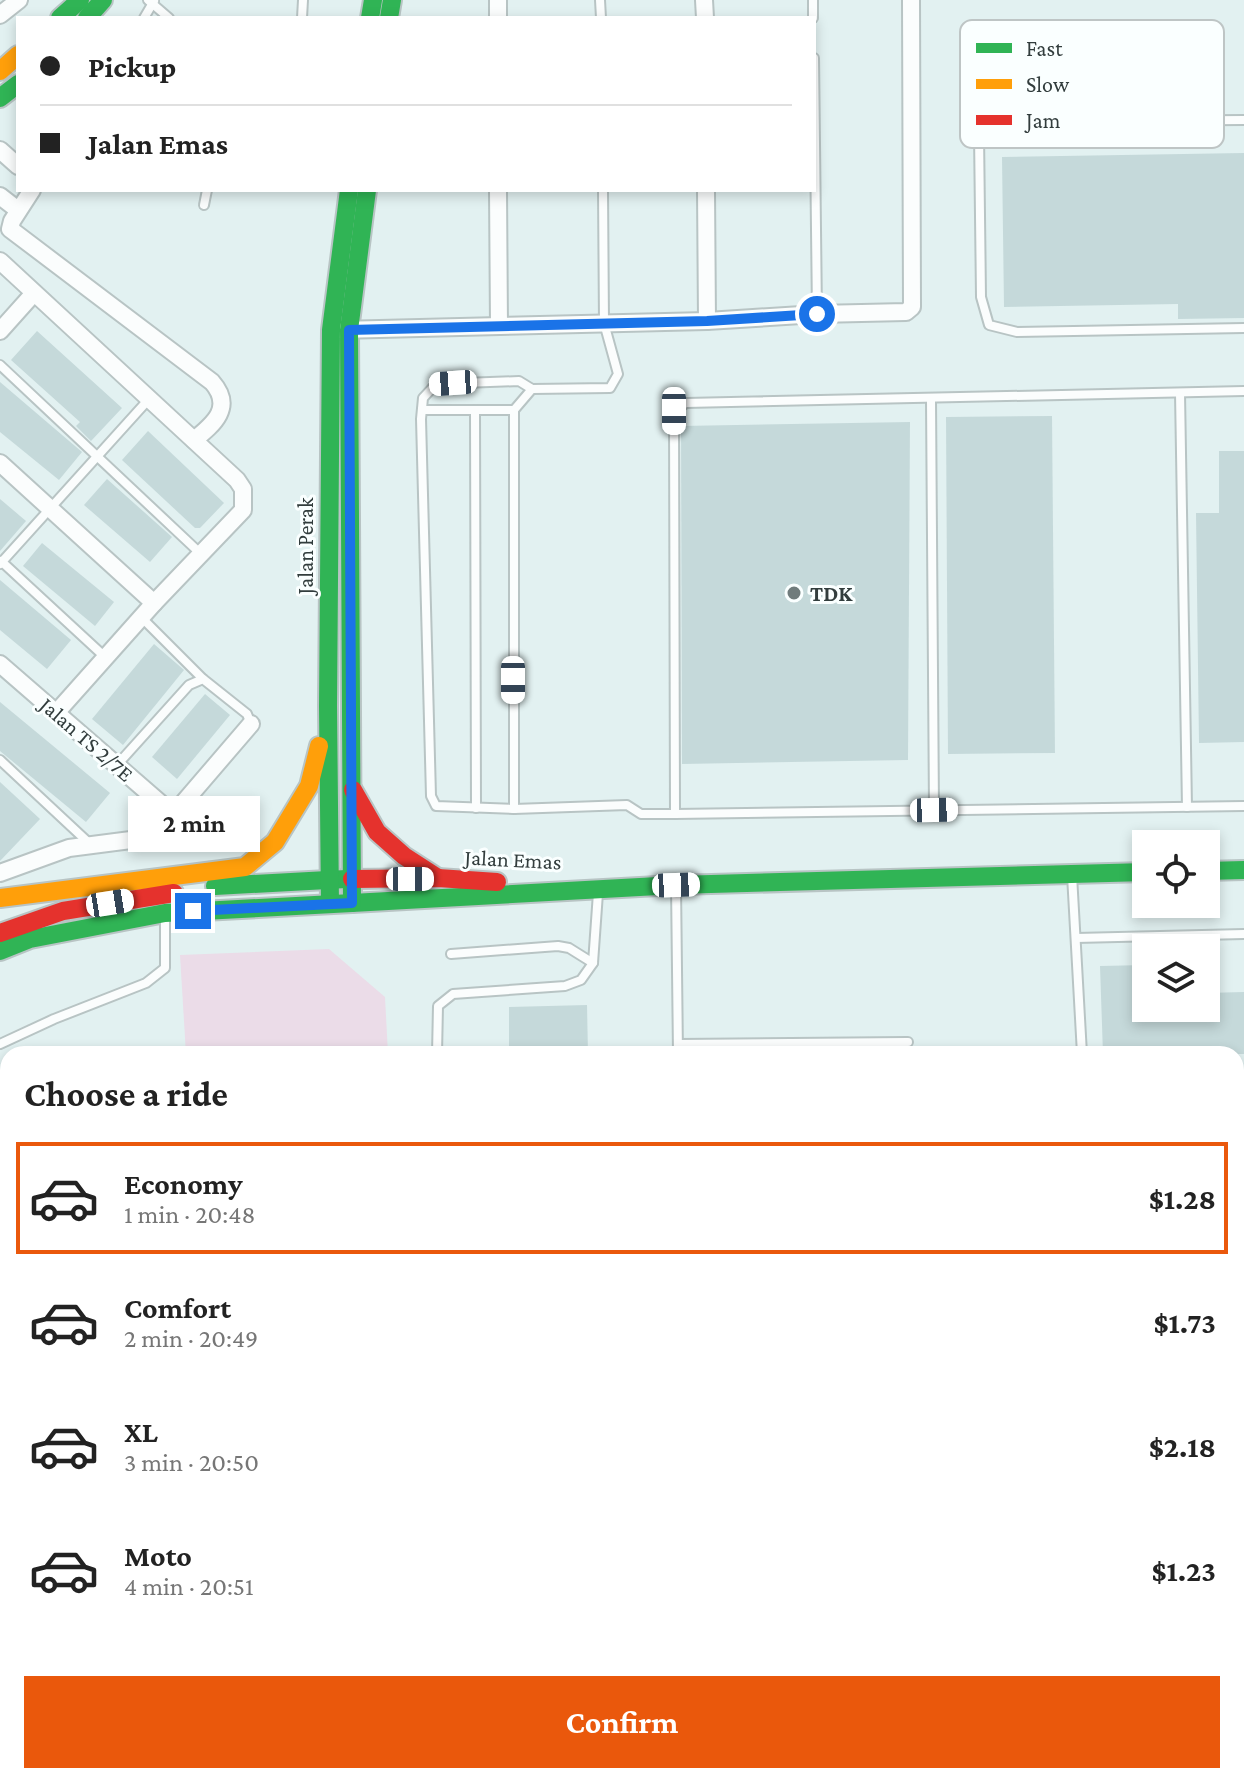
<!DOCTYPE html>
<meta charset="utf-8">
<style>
body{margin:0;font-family:"Crimson Pro",serif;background:#f2f2f2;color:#222;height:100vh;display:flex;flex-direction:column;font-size:30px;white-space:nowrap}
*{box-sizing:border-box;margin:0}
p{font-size:26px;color:#767676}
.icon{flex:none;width:44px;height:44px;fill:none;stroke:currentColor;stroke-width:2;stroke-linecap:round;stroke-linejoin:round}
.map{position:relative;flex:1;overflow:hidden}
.side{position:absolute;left:0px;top:1046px;width:1244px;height:738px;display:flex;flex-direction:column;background:#fff;border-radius:24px 24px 0 0;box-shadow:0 4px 12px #0003}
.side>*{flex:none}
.top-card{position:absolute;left:16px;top:16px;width:800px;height:176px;border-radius:0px;box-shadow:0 4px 12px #0003;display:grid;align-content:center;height:176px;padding:0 24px;background:#fff}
.buttons{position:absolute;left:1132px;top:830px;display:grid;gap:16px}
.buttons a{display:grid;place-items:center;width:88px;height:88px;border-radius:0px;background:#fff;box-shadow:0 4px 12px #0003;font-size:40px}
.end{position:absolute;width:36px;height:36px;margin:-18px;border:10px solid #1a73e8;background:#fff;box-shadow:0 0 0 4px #fff}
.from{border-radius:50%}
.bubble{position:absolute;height:56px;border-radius:0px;background:#fff;box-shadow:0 4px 12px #0003;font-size:26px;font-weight:700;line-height:56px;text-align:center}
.car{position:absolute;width:24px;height:48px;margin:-24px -12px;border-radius:10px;box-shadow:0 0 6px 2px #0007;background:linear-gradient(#fff 24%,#345 0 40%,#fff 0 76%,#345 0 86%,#fff 0)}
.top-card b{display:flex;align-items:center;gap:28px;height:76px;font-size:30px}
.top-card b+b{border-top:2px solid #e0e0e0}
.top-card i{width:20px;height:20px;background:#222}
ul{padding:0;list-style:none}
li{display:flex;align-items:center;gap:24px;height:112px;margin:0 16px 12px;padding:0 8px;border:4px solid transparent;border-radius:0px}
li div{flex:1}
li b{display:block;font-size:30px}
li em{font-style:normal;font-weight:700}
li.active{border-color:#ea580c}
li>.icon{width:72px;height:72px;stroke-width:1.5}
h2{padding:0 24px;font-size:36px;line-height:96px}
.primary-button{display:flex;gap:16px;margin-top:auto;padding:16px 24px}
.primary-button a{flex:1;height:92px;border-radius:0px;background:#ea580c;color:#fff;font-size:32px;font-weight:700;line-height:92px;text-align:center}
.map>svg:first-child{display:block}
</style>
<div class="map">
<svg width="1244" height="1783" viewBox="0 0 1244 1783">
<rect width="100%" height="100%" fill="#e2f1f1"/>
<g fill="#ebdce8">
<path d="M 329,949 L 385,997 L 388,1054 L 186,1054 L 180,955 Z"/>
<path d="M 0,1475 L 8,1475 L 8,1566 L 0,1563 Z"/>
<path d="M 145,1776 L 1022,1776 L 1024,1783 L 153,1783 Z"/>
</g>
<g fill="#c5d9da">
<path d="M 1244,153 L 1244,318 L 1178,319 L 1178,304 L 1004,307 L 1002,157 Z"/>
<path d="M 37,331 L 122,408 L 91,441 L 76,426 L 80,422 L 11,360 Z"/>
<path d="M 0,382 L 82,452 L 59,480 L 0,432 Z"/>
<path d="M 1052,416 L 1055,753 L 948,754 L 946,417 Z"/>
<path d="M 910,422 L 908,760 L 682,764 L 681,426 Z"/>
<path d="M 148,431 L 224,503 L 200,528 L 195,528 L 122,460 Z"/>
<path d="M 1219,451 L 1244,451 L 1244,742 L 1199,743 L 1196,513 L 1219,513 Z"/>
<path d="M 107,479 L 172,537 L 150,562 L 84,505 Z"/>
<path d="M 0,499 L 26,521 L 0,551 Z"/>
<path d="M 42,543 L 114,602 L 95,626 L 23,566 Z"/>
<path d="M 0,580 L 71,640 L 47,669 L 0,630 Z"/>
<path d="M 154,644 L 184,670 L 123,745 L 92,719 Z"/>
<path d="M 205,694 L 230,715 L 177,779 L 152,757 Z"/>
<path d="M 0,702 L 110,793 L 86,822 L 0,751 Z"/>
<path d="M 0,782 L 40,819 L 0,861 Z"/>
<path d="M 1146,965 L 1146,1008 L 1206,1008 L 1206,993 L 1244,992 L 1244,1054 L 1103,1054 L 1100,966 Z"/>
<path d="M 587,1005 L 588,1054 L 509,1054 L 509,1007 Z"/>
</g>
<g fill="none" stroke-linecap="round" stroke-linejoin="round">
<g stroke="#b8c4c4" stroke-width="12">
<g id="lane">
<path d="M 148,0 L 169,18"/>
<path d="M 600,0 L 601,18"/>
<path d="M 813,0 L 813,18"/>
<path d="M 144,18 L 154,1"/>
<path d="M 302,18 L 303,0"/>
<path d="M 814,58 L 817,314"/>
<path d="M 1244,120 L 992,122 L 979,134 L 981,297 L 989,325 L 1017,332 L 1244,328"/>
<path d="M 603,190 L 604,323 L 618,374 L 610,388 L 532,389 L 519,381 L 436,384 L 423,398 L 421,419 L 431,796 L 436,806 L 514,809 L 627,805 L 641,814 L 675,814 L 1244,806"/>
<path d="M 204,205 L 207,190"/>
<path d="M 0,365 L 201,554"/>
<path d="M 1180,393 L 1187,807"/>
<path d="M 931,400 L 934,810"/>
<path d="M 422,410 L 514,410"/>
<path d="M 475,410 L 476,808"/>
<path d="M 1,561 L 105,657"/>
<path d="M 0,564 L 149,399"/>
<path d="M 141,617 L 203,679"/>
<path d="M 0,760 L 90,844"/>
<path d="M 117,765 L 189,685 L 203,679 L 247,714 L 251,724"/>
<path d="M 514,809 L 514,410 L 532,389"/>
<path d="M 675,814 L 674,411 L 686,403 L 1244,391"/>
<path d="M 1072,875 L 1082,1054"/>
<path d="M 676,885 L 678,1054"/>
<path d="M 1076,938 L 1244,934"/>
<path d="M 451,954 L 558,946 L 569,948 L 593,963"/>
<path d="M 0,1044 L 54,1019 L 146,983 L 165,968 L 165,918"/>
<path d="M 678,1044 L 908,1042"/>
<path d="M 437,1054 L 438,1006 L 453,994 L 565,986 L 581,980 L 593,963 L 598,893"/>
<path d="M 1236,1125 L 1244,1125"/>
<path d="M 1236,1359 L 1244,1361"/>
<path d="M 0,1386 L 8,1386"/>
</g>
</g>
<g stroke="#b8c4c4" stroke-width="20">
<g id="street">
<path d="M 498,0 L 498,18"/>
<path d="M 704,0 L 705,18"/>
<path d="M 0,15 L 19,0"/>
<path d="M 0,150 L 18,166"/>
<path d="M 32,190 L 12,221 L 10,229 L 212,382 C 234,407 214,424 194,440"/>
<path d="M 498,190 L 499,326"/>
<path d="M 706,190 L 707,321"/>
<path d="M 0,196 L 18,210"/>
<path d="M 0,261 L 237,480 L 243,489 L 243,510 L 154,603"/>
<path d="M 339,330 L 707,321 L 817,314 L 906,312 L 912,307 L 911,0"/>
<path d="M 0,331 L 34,293"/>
<path d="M 0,463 L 154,603 L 56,713"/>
<path d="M 0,664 L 174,815"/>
<path d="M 0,873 L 69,848 L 154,837 L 251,724"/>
</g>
</g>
<g stroke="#b8c4c4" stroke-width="22">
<g id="fast">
<path d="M 60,18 L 80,0"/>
<path d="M 87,18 L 103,0"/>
<path d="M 370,18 L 373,0"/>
<path d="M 389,18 L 392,0"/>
<path d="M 0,98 L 18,84"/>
<path d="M 1206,871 L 1244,870"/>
<path d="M 215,886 L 346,879"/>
<path d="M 352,903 L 676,885 L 1146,872"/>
<path d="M 330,904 L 328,706 L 331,330 L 349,190"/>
<path d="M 0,951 L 30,939 L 165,913 L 352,903 L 349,330 L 367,190"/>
<path d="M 0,1766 L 8,1783"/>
</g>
</g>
<g stroke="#b8c4c4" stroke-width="22">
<g id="slow">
<path d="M 0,71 L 18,55"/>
<path d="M 0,898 L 245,867 L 275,842 L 309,786 L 319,746"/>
</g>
</g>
<g stroke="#b8c4c4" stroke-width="22">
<g id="jam">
<path d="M 353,790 L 377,832 L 404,856 L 438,878"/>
<path d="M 352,879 L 438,878 L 497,882"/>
<path d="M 0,933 L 63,911 L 174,893"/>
</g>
</g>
<use href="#lane" stroke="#fbfdfd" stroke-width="8"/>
<use href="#street" stroke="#fbfdfd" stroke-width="16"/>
<use href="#fast" stroke="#30b455" stroke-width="18"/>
<use href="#slow" stroke="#ff9f0a" stroke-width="18"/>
<use href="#jam" stroke="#e5322d" stroke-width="18"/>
<g stroke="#cacfcf" stroke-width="8">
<g id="rail">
<path d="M 0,1679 L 8,1684"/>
<path d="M 115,1776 L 123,1783"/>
</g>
</g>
<use href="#rail" stroke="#faffff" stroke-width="5" stroke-dasharray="15" stroke-linecap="butt"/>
</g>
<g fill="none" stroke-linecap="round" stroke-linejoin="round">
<path stroke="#1a73e8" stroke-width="10" d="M 193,911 L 352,903 L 349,330 L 707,321 L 817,314"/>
</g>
<circle fill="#707c7c" stroke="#faffff" stroke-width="3" cx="794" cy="593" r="8"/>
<g text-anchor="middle" stroke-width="6" stroke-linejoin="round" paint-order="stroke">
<g font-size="22" fill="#323d3d" stroke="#faffff">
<text transform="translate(305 546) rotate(-90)" y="8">Jalan Perak</text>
<text transform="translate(87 739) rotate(41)" y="8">Jalan TS 2/7E</text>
<text transform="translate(513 859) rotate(3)" y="8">Jalan Emas</text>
</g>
<g font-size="22" font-weight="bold" fill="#323d3d" stroke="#faffff" text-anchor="start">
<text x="810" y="601">TDK</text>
</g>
</g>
<rect x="960" y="20" width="264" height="128" rx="12" fill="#faffff" stroke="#bec5c5" stroke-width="2"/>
<rect x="976" y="43" width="36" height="10" fill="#30b455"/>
<rect x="976" y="79" width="36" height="10" fill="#ff9f0a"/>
<rect x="976" y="115" width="36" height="10" fill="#e5322d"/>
<g font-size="22" fill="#323d3d">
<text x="1026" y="56">Fast</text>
<text x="1026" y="92">Slow</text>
<text x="1026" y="128">Jam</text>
</g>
</svg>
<div class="buttons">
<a><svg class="icon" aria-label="locate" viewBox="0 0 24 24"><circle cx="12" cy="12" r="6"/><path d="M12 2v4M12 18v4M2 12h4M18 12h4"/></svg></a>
<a><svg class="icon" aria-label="layers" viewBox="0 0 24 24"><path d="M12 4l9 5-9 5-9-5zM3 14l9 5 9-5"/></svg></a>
</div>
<i class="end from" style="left:817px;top:314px"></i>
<i class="end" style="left:193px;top:911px"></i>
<div class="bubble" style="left:128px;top:796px;width:132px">2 min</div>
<i class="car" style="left:453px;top:383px;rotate:266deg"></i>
<i class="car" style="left:674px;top:411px;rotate:180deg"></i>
<i class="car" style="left:513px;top:680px;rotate:180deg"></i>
<i class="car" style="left:934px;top:810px;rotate:89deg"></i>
<i class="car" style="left:410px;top:879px;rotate:90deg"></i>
<i class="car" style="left:676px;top:885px;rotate:88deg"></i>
<i class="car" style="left:110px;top:903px;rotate:81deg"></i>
<div class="top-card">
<b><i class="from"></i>Pickup</b>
<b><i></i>Jalan Emas</b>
</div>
<section class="side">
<h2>Choose a ride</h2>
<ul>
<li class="active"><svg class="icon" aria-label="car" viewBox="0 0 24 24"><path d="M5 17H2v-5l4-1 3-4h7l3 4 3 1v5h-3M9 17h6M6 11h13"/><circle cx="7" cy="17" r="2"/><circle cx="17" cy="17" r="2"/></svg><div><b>Economy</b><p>1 min · 20:48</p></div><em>$1.28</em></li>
<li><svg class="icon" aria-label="car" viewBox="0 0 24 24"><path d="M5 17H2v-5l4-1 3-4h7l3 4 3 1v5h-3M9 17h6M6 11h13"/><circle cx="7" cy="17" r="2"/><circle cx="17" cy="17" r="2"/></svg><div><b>Comfort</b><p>2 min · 20:49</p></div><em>$1.73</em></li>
<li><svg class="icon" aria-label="car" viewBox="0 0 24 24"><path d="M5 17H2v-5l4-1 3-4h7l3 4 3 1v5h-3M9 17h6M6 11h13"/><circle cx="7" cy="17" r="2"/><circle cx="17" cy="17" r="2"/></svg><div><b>XL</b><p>3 min · 20:50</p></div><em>$2.18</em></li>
<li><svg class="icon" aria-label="car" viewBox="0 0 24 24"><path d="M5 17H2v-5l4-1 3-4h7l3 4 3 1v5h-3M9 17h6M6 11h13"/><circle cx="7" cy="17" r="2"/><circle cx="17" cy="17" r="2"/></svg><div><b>Moto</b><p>4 min · 20:51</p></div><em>$1.23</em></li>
</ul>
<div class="primary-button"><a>Confirm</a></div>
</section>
</div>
